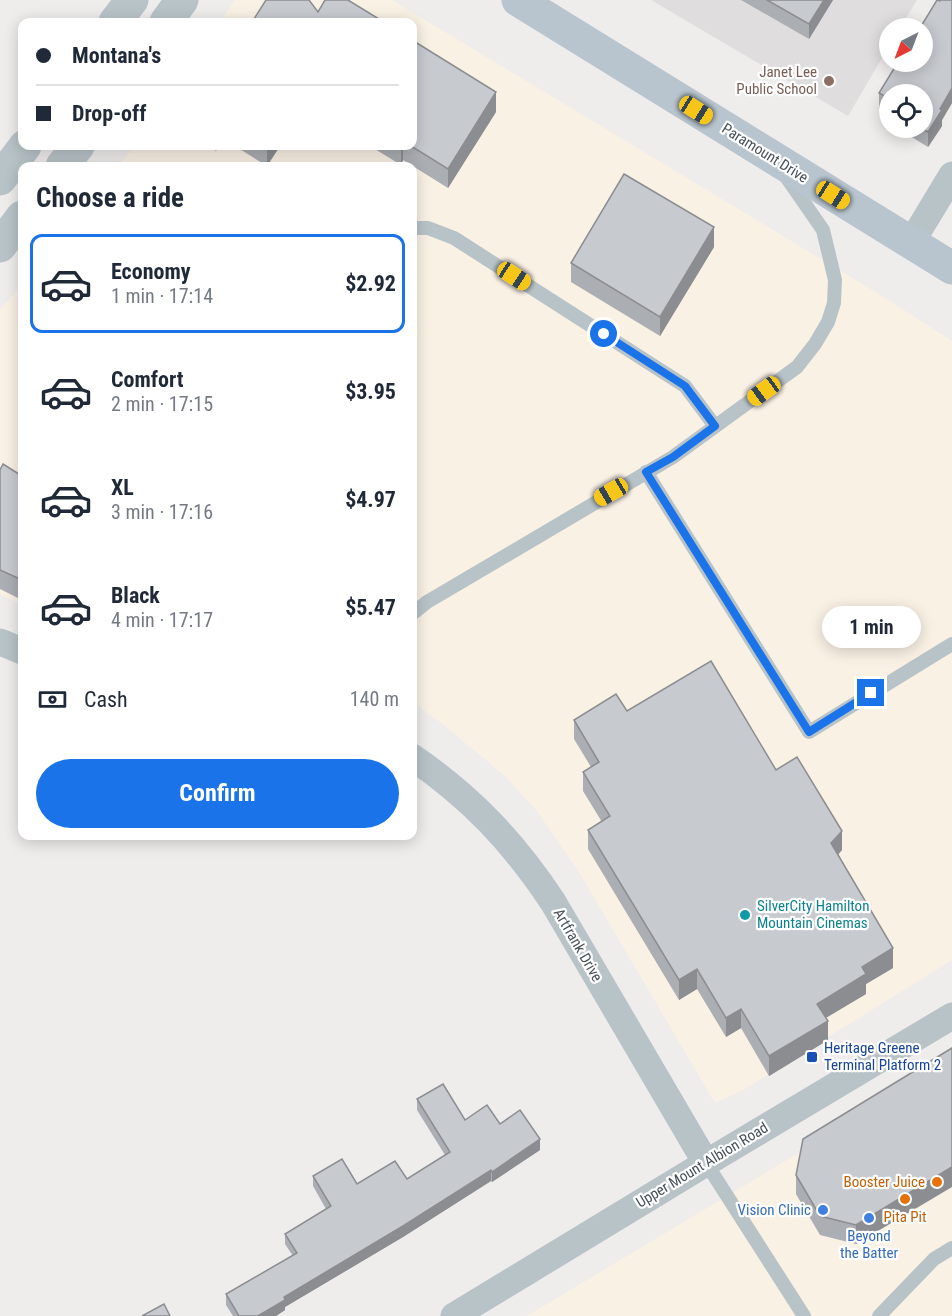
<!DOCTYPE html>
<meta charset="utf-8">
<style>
body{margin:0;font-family:"Roboto Condensed",sans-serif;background:#f2f2f3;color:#1f2937;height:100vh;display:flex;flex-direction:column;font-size:22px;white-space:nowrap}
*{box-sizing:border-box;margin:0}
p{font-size:20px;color:#747a83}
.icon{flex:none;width:33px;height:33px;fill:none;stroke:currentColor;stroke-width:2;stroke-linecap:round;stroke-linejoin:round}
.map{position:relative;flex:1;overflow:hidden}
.sheet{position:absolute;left:18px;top:162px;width:399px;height:678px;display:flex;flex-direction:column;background:#fff;border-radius:12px;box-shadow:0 3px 15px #0003}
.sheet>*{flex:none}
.top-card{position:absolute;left:18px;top:18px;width:399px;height:132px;border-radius:12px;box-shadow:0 3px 15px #0003;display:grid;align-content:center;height:132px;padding:0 18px;background:#fff}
.needle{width:39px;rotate:222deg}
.tools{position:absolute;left:879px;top:18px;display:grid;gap:12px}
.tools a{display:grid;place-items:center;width:54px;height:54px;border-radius:50%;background:#fff;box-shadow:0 3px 15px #0003;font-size:30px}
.end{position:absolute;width:27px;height:27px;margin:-14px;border:8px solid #1a73e8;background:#fff;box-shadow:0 0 0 3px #fff}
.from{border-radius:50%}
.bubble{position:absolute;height:42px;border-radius:21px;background:#fff;box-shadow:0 3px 15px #0003;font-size:20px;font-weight:700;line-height:42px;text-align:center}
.car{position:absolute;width:18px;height:36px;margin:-18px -9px;border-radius:8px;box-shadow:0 0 4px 2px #0007;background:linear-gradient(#f5c518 24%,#345 0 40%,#f5c518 0 76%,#345 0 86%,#f5c518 0)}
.top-card b{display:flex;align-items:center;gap:21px;height:57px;font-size:22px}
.top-card b+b{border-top:2px solid #e0e1e3}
.top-card i{width:15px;height:15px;background:#1f2937}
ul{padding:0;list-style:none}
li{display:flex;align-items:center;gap:18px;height:99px;margin:0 12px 9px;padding:0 6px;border:3px solid transparent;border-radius:12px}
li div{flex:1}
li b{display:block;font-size:22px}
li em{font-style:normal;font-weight:700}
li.on{border-color:#1a73e8}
li>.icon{width:54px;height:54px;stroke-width:1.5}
h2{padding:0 18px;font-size:27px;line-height:72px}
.pay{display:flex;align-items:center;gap:15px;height:66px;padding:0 18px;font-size:22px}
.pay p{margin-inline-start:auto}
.cta{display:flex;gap:12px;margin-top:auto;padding:12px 18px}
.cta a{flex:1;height:69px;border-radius:36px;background:#1a73e8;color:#fff;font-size:24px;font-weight:700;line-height:69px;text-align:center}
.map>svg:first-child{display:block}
</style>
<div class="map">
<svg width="952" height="1316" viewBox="0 0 952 1316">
<rect width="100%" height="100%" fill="#efecec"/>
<g fill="#faf1e5">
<path d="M 235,0 L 392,0 L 869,288 L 952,341 L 952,960 L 743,1090 L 715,1103 L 579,872 L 537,811 L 506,777 L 444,725 L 413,702 L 412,166 L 118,166 L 135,146 L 412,146 L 412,22 L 220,22 Z"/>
<path d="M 22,285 L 22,605 L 0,594 L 0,309 Z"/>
<path d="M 952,1061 L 952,1316 L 527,1316 Z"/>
</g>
<path fill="#e0ddde" d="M 651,0 L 917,0 L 900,28 L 890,28 L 889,46 L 848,116 Z"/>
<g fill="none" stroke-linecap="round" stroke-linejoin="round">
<g stroke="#b8c3c8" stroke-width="14">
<path d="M 412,228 L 428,228 L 454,238 L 685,386 L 715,426"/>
<path d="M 646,472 L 809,732 L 952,644"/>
<path d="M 412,614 L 427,602 L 673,457 L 797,367 L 815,344 L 828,322 L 834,303 L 835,280 L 823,230 L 787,178"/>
<path d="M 706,1163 L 804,1316"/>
<path d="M 879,1316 L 934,1259 L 952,1248"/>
</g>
<g stroke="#b8c3c8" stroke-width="27">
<path d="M 911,243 L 952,175"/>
<path d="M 0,642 L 22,651"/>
<path d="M 412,757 C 471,797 514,843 553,902 L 706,1163"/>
<path d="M 454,1316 L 706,1163 L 952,1016"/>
</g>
<g stroke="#b8c3c8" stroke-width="33">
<path d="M 115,22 L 132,0"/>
<path d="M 166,22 L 182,0"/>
<path d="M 62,166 L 78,146"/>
<path d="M 0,179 L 25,146"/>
<path d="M 0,246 L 22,217"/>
</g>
<path stroke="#b8c5ce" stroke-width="33" d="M 518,0 L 952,268"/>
</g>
<g fill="#abaeb2">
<path d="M 741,0 L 833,0 L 809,39 Z"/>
<path d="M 952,0 L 952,103 L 942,120 L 942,126 L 928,147 L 897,128 L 922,128 L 890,94 L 890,115 L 879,108 L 879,93 L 922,62 L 940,1 Z"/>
<path d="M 496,112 L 448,188 L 403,160 L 401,165 L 370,146 L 412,146 Z"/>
<path d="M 208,146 L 220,146 L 216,151 Z"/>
<path d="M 235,146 L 280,146 L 267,166 Z"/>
<path d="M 714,247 L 660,336 L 571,282 L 571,263 Z"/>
<path d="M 0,470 L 22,476 L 22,600 L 0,589 Z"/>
<path d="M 627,711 L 776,770 L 842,850 L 838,855 L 893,968 L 866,984 L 866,994 L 826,1018 L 828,1040 L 769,1076 L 741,1028 L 726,1037 L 697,989 L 679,1000 L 588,849 L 588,830 L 602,822 L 583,791 L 583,772 L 591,767 L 574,739 L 574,720 Z"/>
<path d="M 952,1048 L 856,1244 L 820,1235 L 796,1194 L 796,1175 Z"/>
<path d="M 417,1099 L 465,1120 L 500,1124 L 540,1150 L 492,1182 L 491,1181 L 403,1237 L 285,1307 L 285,1310 L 276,1316 L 233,1316 L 226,1305 L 226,1294 L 293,1256 L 285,1244 L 285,1234 L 326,1209 L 313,1186 L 313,1176 L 357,1184 L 407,1179 L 445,1155 L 417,1110 Z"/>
</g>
<g fill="#8b8d91">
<path d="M 824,0 L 833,0 L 809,39 L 809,24 Z"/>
<path d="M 952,88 L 952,103 L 942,120 L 942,126 L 928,147 L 928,132 L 940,109 Z"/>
<path d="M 496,92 L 496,112 L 448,188 L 448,169 Z"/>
<path d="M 268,146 L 280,146 L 267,166 L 267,147 Z"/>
<path d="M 401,146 L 403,146 L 403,160 L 401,165 Z"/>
<path d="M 714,227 L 714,247 L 660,336 L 660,317 Z"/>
<path d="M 842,831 L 842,850 L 831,862 L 831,843 Z"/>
<path d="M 893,948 L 893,968 L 866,984 L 866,994 L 817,1023 L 817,1004 L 862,967 Z"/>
<path d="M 697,969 L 697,989 L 679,1000 L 679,980 Z"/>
<path d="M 741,1009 L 741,1028 L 726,1037 L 726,1018 Z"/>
<path d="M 828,1021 L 828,1040 L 769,1076 L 769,1056 Z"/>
<path d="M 540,1139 L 540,1150 L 492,1182 L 492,1172 Z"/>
<path d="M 952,1167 L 952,1187 L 856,1244 L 856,1225 Z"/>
<path d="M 491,1170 L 491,1181 L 403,1237 L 285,1307 L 285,1310 L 276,1316 L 258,1316 L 284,1297 Z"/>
</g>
<g fill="#c7cacf" stroke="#8b8d91" stroke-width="1.5">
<path d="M 266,0 L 309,0 L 318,12 L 325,0 L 348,0 L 384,22 L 252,22 Z"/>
<path d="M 767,0 L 824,0 L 809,24 Z"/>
<path d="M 937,0 L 940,1 L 941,0 L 952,0 L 952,88 L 940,109 L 942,110 L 928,132 L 921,128 L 922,128 L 922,94 L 890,94 L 890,99 L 879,93 L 898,62 L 922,62 L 922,28 L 920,28 Z"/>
<path d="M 412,40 L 496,92 L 448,169 L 411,146 L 412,146 Z"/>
<path d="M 624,174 L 714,227 L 660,317 L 571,263 Z"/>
<path d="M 3,464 L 22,476 L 22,580 L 0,570 L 0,470 Z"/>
<path d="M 711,661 L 776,770 L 797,757 L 842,831 L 831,843 L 893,948 L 862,967 L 866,974 L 817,1004 L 828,1021 L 769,1056 L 741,1009 L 726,1018 L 697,969 L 679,980 L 588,830 L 610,816 L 583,772 L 599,762 L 574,720 L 616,694 L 627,711 Z"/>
<path d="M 952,1048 L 952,1167 L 856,1225 L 820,1216 L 796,1175 L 803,1139 Z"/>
<path d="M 443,1084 L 465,1120 L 487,1105 L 500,1124 L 520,1110 L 540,1139 L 492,1172 L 491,1170 L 403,1226 L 284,1297 L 285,1300 L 258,1316 L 239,1316 L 226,1294 L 297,1253 L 285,1234 L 331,1206 L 313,1176 L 342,1159 L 357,1184 L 395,1161 L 407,1179 L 450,1152 L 417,1099 Z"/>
<path d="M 164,1304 L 170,1316 L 142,1316 Z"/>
</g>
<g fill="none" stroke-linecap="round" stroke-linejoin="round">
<path stroke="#1a73e8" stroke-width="8" d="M 604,334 L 685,386 L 715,426 L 673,457 L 646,472 L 809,732 L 871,693"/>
</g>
<circle fill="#8d6e63" stroke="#fff" stroke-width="2" cx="829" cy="81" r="6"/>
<circle fill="#0f9aa8" stroke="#fff" stroke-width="2" cx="745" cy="915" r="6"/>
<rect fill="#1a4fb4" stroke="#fff" stroke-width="2" x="806" y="1051" width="12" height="12" rx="3"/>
<g fill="#e8710a" stroke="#fff" stroke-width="2">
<circle cx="937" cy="1182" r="6"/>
<circle cx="905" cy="1199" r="6"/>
</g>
<g fill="#3f7fe0" stroke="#fff" stroke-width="2">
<circle cx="823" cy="1210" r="6"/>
<circle cx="869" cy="1218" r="6"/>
</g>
<g text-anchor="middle" stroke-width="4.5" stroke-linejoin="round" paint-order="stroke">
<g font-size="15" fill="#785e54" stroke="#fff" text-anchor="end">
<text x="817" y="77">Janet Lee<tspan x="817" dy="17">Public School</tspan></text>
</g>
<g font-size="15" fill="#465258" stroke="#fff">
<text transform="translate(765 153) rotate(32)" y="5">Paramount Drive</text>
<text transform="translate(578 945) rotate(60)" y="5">Artfrank Drive</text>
<text transform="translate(702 1165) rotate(-31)" y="5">Upper Mount Albion Road</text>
</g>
<g font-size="15" fill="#0d838f" stroke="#fff" text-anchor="start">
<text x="757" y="911">SilverCity Hamilton<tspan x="757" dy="17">Mountain Cinemas</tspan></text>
</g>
<g font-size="15" fill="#164399" stroke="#fff" text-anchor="start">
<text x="824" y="1053">Heritage Greene<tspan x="824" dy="17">Terminal Platform 2</tspan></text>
</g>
<g font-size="15" fill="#c56008" stroke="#fff" text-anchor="end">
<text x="925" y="1187">Booster Juice</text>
<text x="905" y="1222" text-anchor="middle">Pita Pit</text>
</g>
<g font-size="15" fill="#366cbe" stroke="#fff" text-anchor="end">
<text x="811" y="1215">Vision Clinic</text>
<text x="869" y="1241" text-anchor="middle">Beyond<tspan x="869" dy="17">the Batter</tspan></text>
</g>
</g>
</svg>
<div class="tools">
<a><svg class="needle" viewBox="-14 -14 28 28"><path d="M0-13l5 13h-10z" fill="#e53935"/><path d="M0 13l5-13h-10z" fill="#747a83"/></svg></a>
<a><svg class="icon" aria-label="locate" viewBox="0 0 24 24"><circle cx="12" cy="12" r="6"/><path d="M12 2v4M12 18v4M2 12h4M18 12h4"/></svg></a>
</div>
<i class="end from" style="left:604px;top:334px"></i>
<i class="end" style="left:871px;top:693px"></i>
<div class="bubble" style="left:822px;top:606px;width:99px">1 min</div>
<i class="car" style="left:696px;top:110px;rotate:122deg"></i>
<i class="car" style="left:833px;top:195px;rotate:122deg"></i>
<i class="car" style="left:514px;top:276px;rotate:123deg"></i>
<i class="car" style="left:764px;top:391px;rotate:234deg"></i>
<i class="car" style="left:611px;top:492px;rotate:240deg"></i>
<div class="top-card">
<b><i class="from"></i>Montana's</b>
<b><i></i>Drop-off</b>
</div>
<section class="sheet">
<h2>Choose a ride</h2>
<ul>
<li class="on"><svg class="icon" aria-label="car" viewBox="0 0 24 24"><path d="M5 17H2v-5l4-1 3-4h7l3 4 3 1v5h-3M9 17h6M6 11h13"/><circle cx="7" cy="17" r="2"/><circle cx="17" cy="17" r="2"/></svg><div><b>Economy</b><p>1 min · 17:14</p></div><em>$2.92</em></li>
<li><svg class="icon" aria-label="car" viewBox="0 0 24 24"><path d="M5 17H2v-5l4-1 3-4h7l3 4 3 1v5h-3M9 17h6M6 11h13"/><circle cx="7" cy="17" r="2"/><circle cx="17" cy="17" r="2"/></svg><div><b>Comfort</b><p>2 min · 17:15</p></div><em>$3.95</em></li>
<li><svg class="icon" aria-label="car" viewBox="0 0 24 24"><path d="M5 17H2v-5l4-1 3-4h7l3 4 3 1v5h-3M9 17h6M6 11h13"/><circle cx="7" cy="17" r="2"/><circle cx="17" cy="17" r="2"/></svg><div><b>XL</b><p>3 min · 17:16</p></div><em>$4.97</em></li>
<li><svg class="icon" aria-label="car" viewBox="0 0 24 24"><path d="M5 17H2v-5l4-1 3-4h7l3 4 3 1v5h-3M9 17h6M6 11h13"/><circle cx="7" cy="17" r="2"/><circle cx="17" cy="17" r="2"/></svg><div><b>Black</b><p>4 min · 17:17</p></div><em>$5.47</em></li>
</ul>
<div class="pay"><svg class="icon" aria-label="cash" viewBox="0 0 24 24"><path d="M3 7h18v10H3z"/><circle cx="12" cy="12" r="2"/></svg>Cash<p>140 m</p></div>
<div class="cta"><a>Confirm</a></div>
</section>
</div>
